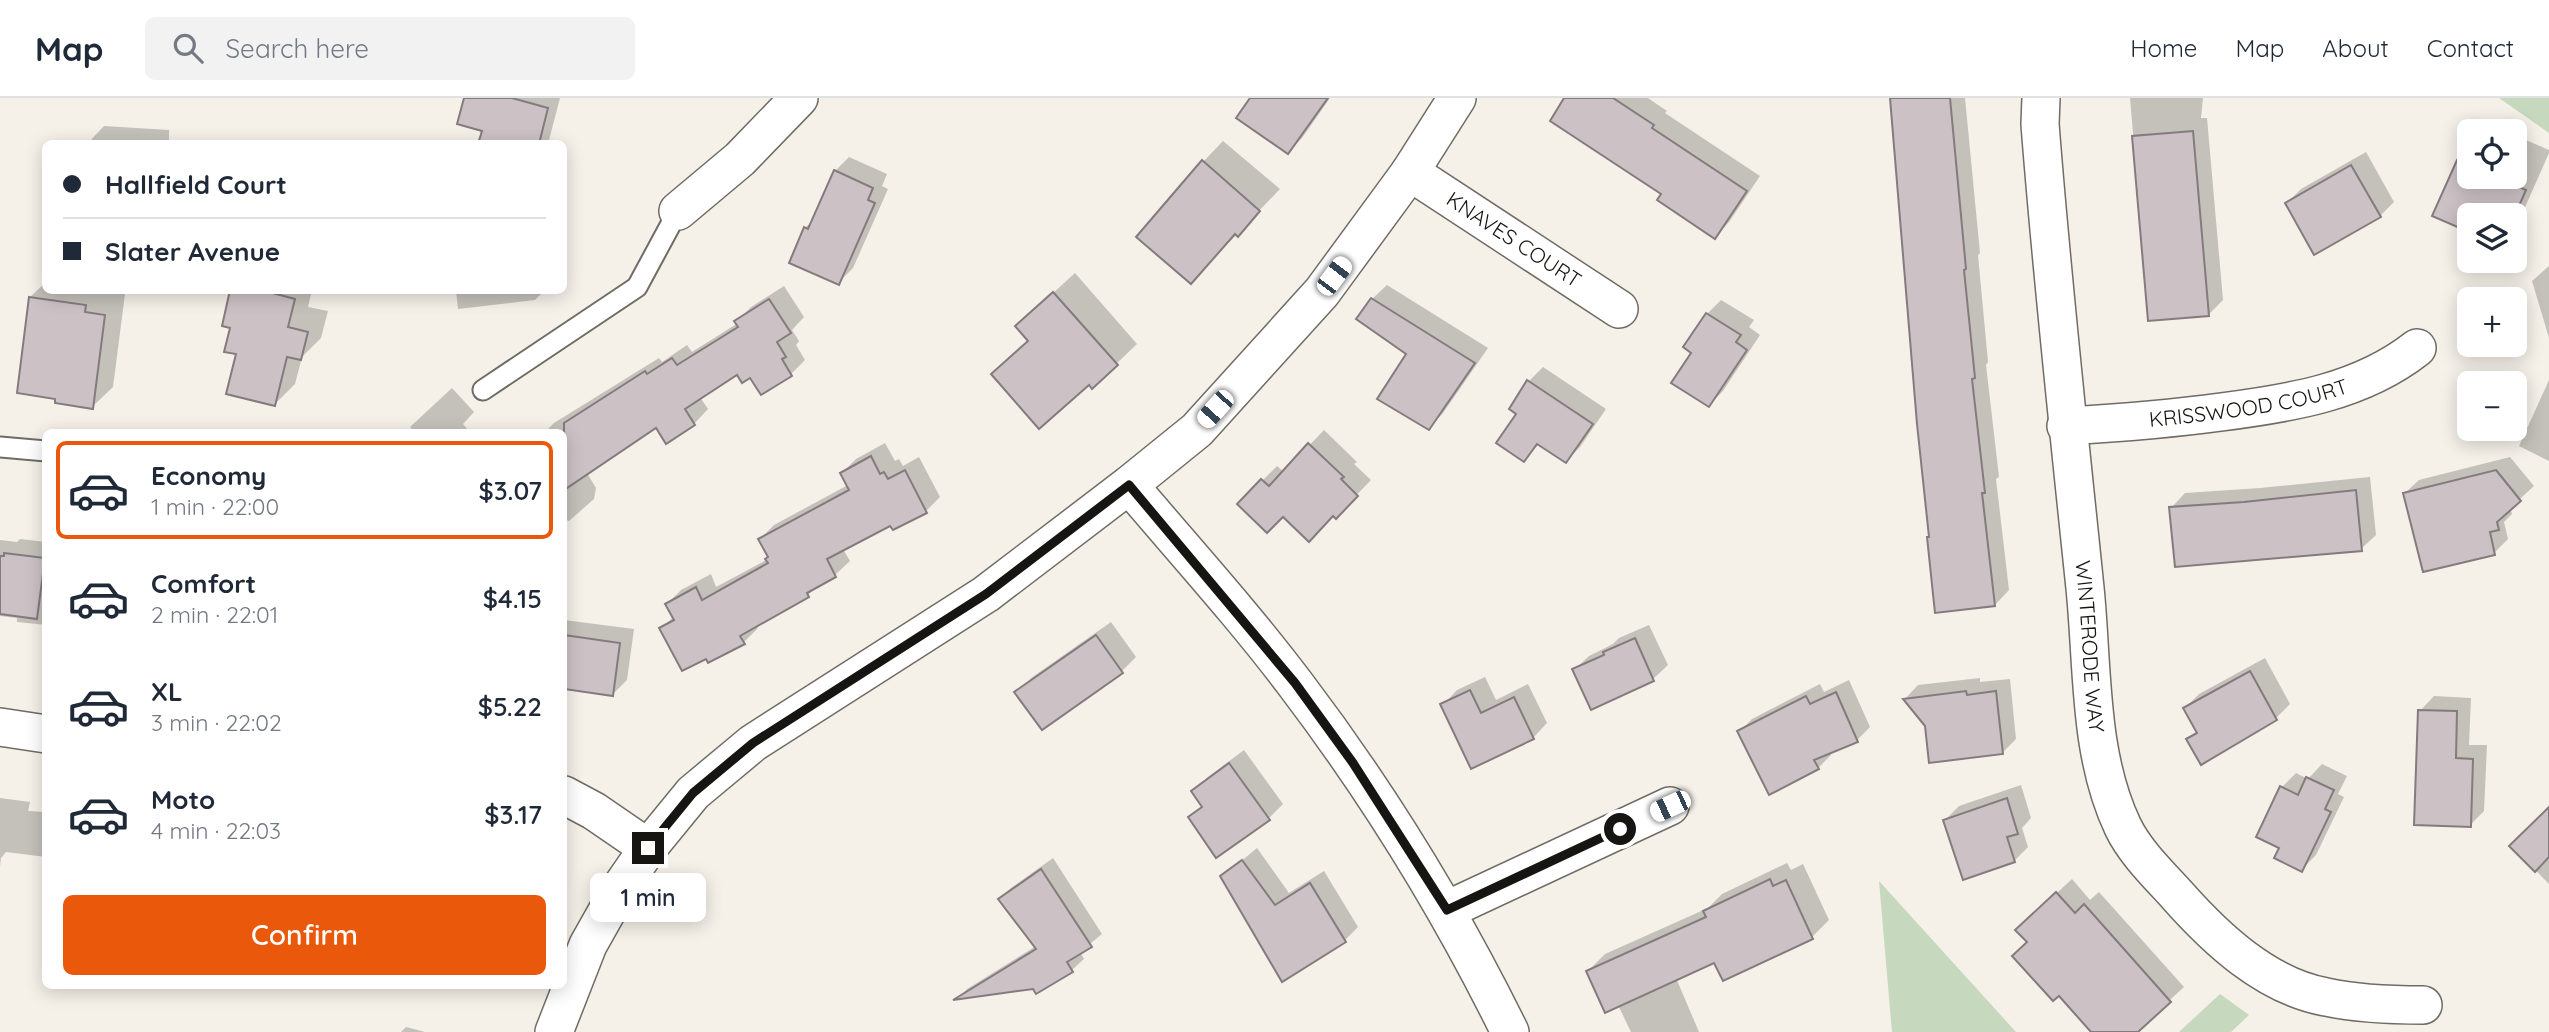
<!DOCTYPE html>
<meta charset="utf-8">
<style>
body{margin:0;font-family:Quicksand,sans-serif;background:#f2f2f3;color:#1f2937;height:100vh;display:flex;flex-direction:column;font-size:26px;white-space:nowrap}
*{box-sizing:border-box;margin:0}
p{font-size:23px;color:#747a83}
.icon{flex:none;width:38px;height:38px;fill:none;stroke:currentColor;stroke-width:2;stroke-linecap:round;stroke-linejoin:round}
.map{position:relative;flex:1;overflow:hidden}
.drawer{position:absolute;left:42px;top:331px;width:525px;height:560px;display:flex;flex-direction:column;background:#fff;border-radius:10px;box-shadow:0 4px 18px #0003}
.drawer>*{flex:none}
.banner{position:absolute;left:42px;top:42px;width:525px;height:154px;border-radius:10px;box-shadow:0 4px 18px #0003;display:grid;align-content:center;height:154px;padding:0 21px;background:#fff}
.controls{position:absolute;left:2457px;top:21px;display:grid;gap:14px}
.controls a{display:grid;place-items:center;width:70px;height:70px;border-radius:10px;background:#fff;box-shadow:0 4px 18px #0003;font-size:35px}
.end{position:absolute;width:32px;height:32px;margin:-16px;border:9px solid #171512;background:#fff;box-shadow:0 0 0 4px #fff}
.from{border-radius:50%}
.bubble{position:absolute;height:49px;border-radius:10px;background:#fff;box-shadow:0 4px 18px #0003;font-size:23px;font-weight:600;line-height:49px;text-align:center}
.car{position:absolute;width:21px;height:42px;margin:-21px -10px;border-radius:9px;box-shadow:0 0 5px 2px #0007;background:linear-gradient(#fff 24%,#345 0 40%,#fff 0 76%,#345 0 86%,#fff 0)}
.banner b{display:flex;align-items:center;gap:24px;height:66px;font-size:26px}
.banner b+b{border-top:2px solid #e0e1e3}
.banner i{width:18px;height:18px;background:#1f2937}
ul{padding:12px 0 0;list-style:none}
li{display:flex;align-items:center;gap:21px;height:98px;margin:0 14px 10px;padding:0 7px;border:4px solid transparent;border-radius:10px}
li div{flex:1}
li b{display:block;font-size:26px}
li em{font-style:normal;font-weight:600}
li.current{border-color:#ea580c}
li>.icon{width:63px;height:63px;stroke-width:1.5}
.button{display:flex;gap:14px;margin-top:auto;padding:14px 21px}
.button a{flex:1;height:80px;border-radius:10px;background:#ea580c;color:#fff;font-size:28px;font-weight:600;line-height:80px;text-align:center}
header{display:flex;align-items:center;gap:42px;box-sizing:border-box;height:98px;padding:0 35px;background:#fff;border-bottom:2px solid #e0e1e3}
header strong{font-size:33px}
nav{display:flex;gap:38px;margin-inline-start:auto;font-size:24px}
.search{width:490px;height:63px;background:#f2f2f3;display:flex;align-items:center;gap:18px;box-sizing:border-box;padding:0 24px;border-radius:10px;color:#747a83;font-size:26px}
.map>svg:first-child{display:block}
</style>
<header>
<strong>Map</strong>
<div class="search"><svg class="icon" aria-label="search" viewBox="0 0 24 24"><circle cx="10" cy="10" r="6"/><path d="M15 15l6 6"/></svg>Search here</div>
<nav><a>Home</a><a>Map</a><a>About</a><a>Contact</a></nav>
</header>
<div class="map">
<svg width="2549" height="934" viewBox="0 0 2549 934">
<rect width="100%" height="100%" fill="#f5f1e9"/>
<g fill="#c6d8bd">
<path d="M 2499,0 L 2549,0 L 2549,35 Z"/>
<path d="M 1879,783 L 2016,934 L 1892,934 Z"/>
<path d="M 2220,896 L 2249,917 L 2231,934 L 2179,934 Z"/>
</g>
<g fill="#0003">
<path d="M 466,0 L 560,0 L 548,46 L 480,46 L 484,32 Z"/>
<path d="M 1252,0 L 1330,0 L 1302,40 L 1288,54 Z"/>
<path d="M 1567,0 L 1648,0 L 1667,13 L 1665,15 L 1760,78 L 1729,124 L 1715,139 Z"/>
<path d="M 1892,0 L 1965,0 L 1980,155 L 1978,157 L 1988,264 L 1986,267 L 1999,379 L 1996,381 L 2009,492 L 1995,507 L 1931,438 Z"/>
<path d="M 2130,0 L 2203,0 L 2201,20 L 2207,20 L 2223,202 L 2208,217 L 2149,221 Z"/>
<path d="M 104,28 L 169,32 L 169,46 L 87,46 Z"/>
<path d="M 2519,39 L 2549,52 L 2549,55 L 2515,132 L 2515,117 L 2469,117 L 2469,132 L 2434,117 L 2458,63 L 2469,52 L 2469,79 L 2515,79 L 2515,42 Z"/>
<path d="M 1223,43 L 1280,91 L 1191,184 L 1203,64 Z"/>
<path d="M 2366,54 L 2394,104 L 2380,118 L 2287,105 L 2301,91 Z"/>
<path d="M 849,59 L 887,76 L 882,88 L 888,91 L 853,170 L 838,185 L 805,130 L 814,121 L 835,73 Z"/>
<path d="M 2549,168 L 2549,240 L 2532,183 Z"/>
<path d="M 1075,175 L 1137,246 L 1116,266 L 1090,284 L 993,276 L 1029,242 L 1017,228 Z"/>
<path d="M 46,184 L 46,192 L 105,192 L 125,196 L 113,289 L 92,309 L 57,300 L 30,199 Z"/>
<path d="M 1387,187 L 1488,250 L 1443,315 L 1429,330 L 1409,256 L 1372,201 Z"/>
<path d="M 784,188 L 804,219 L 792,232 L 799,243 L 796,247 L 805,262 L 791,276 L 751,277 L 738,275 L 700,299 L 708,311 L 694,326 L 656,328 L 587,375 L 596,390 L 594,401 L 569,423 L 564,421 L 564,334 L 545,334 L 554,325 L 659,260 L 662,264 L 687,247 L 692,254 L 738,225 L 737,223 L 751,209 Z"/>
<path d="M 232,192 L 312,192 L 308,209 L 328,213 L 321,240 L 302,259 L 295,286 L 275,306 L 238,255 Z"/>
<path d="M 456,192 L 545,192 L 535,202 L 458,211 Z"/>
<path d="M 1721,202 L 1754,222 L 1749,229 L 1760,237 L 1723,293 L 1709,307 L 1693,254 L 1707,216 Z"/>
<path d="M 1543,269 L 1606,311 L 1580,349 L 1566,363 L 1540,345 L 1524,362 L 1518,315 L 1529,283 Z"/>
<path d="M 2549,282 L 2549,363 L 2519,348 Z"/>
<path d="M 452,290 L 474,314 L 463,326 L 470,334 L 414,334 L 410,329 Z"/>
<path d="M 1324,332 L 1357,364 L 1354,366 L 1371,382 L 1336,418 L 1333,416 L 1283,416 L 1239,406 L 1277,368 L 1284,374 Z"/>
<path d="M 885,345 L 895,363 L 899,361 L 903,368 L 919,359 L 940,399 L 926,413 L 891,425 L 843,451 L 850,463 L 835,477 L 817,488 L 808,497 L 756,527 L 758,530 L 744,544 L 662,531 L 674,518 L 667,506 L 681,492 L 711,476 L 716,489 L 768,461 L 770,458 L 760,441 L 774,427 L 848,387 L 842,375 L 856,361 Z"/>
<path d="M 2510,359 L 2534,388 L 2510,410 L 2512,416 L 2504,424 L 2508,441 L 2494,455 L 2405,395 L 2419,382 Z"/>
<path d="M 2370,379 L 2376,437 L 2361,451 L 2171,410 L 2185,395 L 2260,390 Z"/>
<path d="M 20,441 L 46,444 L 46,527 L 17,524 L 17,520 L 0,518 L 0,442 L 17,444 Z"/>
<path d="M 564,522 L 634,531 L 627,582 L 613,596 L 564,590 Z"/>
<path d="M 1111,524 L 1136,559 L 1122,573 L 1042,630 L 1017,595 L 1031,580 Z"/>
<path d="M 1649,527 L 1668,567 L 1653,581 L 1592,610 L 1574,572 L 1589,558 L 1613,546 L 1619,540 Z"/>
<path d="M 2265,560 L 2290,606 L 2276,620 L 2189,641 L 2197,633 L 2185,610 L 2199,596 Z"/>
<path d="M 1485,579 L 1496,602 L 1528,586 L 1547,625 L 1533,640 L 1443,607 L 1457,592 Z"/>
<path d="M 1980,580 L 1980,584 L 2010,581 L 2016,641 L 2002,655 L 1927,627 L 1905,601 L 1918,587 Z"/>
<path d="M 1849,582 L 1870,629 L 1857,642 L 1829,654 L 1831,657 L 1818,670 L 1739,634 L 1752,621 L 1820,586 L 1824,594 Z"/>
<path d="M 2434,598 L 2471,600 L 2469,647 L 2487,647 L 2484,713 L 2470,727 L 2420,613 Z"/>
<path d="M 1244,652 L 1283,706 L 1269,720 L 1190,719 L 1203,707 L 1193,693 L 1208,679 Z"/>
<path d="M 2322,666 L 2347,678 L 2338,696 L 2344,699 L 2316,757 L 2301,772 L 2282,749 L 2282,689 L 2296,675 L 2308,681 Z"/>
<path d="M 2021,687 L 2031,720 L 2022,730 L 2028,749 L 2014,763 L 1945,722 L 1959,708 Z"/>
<path d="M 0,700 L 30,704 L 28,713 L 46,714 L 46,759 L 6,754 L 1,760 L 0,769 Z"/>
<path d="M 2549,711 L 2549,786 L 2512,748 Z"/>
<path d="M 1257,750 L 1289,795 L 1324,773 L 1358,829 L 1345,842 L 1282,882 L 1222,779 Z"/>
<path d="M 1053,760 L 1102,836 L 1080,854 L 1084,861 L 1072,872 L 1037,894 L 1034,889 L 958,900 L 967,891 L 1036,848 L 1000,801 L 1011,790 Z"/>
<path d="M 1787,765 L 1791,772 L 1803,766 L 1829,822 L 1812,839 L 1715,862 L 1676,880 L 1699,934 L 1631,934 L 1618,907 L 1588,873 L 1605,856 L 1708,810 L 1722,796 Z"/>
<path d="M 2072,781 L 2090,802 L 2099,794 L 2184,889 L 2135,934 L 2093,934 L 2028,844 L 2032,818 Z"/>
<path d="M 406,929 L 425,934 L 401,934 Z"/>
</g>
<g fill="#ccc2c6" stroke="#847b7e" stroke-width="2">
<path d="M 464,0 L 512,0 L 548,10 L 539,46 L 478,46 L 482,33 L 457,26 Z"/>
<path d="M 1250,0 L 1328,0 L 1288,56 L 1236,20 Z"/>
<path d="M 1564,0 L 1613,0 L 1654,27 L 1652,30 L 1747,93 L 1715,141 L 1657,102 L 1661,96 L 1550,23 Z"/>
<path d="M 1890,0 L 1950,0 L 1966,171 L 1964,172 L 1975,280 L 1972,281 L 1985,395 L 1982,395 L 1995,508 L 1935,515 L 1927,439 L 1929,439 L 1917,326 Z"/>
<path d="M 2193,33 L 2209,218 L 2148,223 L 2132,38 Z"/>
<path d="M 1202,62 L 1260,113 L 1238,139 L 1235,136 L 1191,186 L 1136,139 Z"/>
<path d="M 2457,62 L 2469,67 L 2469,79 L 2496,79 L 2526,92 L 2515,117 L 2469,117 L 2469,134 L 2432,118 Z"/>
<path d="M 2351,67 L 2381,119 L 2314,157 L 2285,105 Z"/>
<path d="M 834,72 L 873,90 L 868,102 L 875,105 L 839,187 L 789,165 L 804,129 L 808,131 Z"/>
<path d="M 230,192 L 261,192 L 295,201 L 288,229 L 308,234 L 301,262 L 287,259 L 275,308 L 226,296 L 236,256 L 224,254 L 230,230 L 222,228 Z"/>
<path d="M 1053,194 L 1118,267 L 1092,291 L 1089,287 L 1039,331 L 991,276 L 1028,243 L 1015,228 Z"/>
<path d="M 29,199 L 86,207 L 85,214 L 105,217 L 93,311 L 55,305 L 55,301 L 17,295 Z"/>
<path d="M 1371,200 L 1475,265 L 1429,332 L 1377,301 L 1406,256 L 1356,221 Z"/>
<path d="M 769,201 L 791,235 L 777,244 L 786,259 L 782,261 L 792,278 L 761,297 L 750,280 L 742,285 L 737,277 L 685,311 L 695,327 L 666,346 L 656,330 L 564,392 L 564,325 L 645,273 L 647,276 L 672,260 L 677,267 L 738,229 L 734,223 Z"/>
<path d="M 1706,215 L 1741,237 L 1736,244 L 1747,252 L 1709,309 L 1671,285 L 1691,255 L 1683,249 Z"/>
<path d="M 1527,282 L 1593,326 L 1566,365 L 1537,346 L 1524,364 L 1496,345 L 1516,316 L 1509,311 Z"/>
<path d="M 1308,345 L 1344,379 L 1341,381 L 1358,398 L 1336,421 L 1333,418 L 1309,444 L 1283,419 L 1267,435 L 1237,406 L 1261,381 L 1269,388 Z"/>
<path d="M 871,358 L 880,376 L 884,374 L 888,381 L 905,372 L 927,415 L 893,432 L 890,428 L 827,461 L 836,479 L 807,495 L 809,499 L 740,538 L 745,546 L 708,565 L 706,561 L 682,573 L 659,530 L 674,522 L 665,506 L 696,489 L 702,502 L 768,465 L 765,461 L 768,459 L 758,441 L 849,392 L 840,375 Z"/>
<path d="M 2496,372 L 2521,403 L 2497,424 L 2499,432 L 2490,434 L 2495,457 L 2423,474 L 2403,395 Z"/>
<path d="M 2356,392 L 2362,453 L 2175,469 L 2169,409 L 2244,404 Z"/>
<path d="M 4,455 L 45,460 L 37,521 L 0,516 L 0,458 L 4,458 Z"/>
<path d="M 564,537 L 620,545 L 613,598 L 564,591 Z"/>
<path d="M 1096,537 L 1123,575 L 1042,632 L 1014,594 Z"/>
<path d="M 1635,540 L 1654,583 L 1591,612 L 1572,571 L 1604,557 L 1603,554 Z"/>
<path d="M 2250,573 L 2277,622 L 2201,667 L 2186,641 L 2197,635 L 2183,610 Z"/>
<path d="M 1470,592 L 1481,615 L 1514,599 L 1534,641 L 1471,671 L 1440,606 Z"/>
<path d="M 1966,593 L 1967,597 L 1996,593 L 2003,656 L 1929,665 L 1925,628 L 1903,601 Z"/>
<path d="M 1836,594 L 1858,644 L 1814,662 L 1819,671 L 1769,697 L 1737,633 L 1806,598 L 1810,606 Z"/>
<path d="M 2418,612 L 2457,613 L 2456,660 L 2473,661 L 2471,729 L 2414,727 Z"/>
<path d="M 1229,665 L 1270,722 L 1216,760 L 1188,719 L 1202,709 L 1191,693 Z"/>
<path d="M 2306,679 L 2334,692 L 2325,711 L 2331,714 L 2302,774 L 2274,760 L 2279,750 L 2256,739 L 2280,688 L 2298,697 Z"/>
<path d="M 2007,700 L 2018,736 L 2007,739 L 2015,764 L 1963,782 L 1943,722 Z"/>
<path d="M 2549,709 L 2549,759 L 2535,774 L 2509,748 Z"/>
<path d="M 1242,762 L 1275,807 L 1310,785 L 1346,844 L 1282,884 L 1220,778 Z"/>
<path d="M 1041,771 L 1092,849 L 1067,864 L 1073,874 L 1036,896 L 1033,891 L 953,902 L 1036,851 L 998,801 Z"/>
<path d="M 1770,781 L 1773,788 L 1786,782 L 1813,841 L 1723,883 L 1714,865 L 1605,915 L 1586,873 L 1706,819 L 1703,813 Z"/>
<path d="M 2056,794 L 2075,815 L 2084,806 L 2171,904 L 2138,934 L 2091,934 L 2059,898 L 2053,903 L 2012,858 L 2027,844 L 2015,832 Z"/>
</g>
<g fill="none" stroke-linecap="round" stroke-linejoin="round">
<g stroke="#706c65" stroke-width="23">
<g id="service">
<path d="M 483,292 L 637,189 L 678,113"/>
<path d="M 0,349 L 46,353"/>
</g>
</g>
<g stroke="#706c65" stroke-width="40">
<g id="minor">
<path id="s1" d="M 2041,0 L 2040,26 C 2052,181 2069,335 2085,490 C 2093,568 2088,656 2123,729 C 2135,754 2158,776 2177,797 C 2216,841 2266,888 2326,899 C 2358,906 2390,907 2423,907"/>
<path id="s2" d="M 1410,74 L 1619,211"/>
<path d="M 678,113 L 740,61 L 799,0"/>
<path id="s3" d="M 2066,328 C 2118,325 2170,321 2221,314 C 2291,305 2361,294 2417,250"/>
<path d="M 1129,387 C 1185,453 1244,518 1296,587 C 1378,695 1450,812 1510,934"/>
<path d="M 0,629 L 46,636"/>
<path d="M 564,697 L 594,713 L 648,750"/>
<path d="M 1447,812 L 1670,708"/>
<path d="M 554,934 L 588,847 L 619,792 L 648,750 L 693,695 L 753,645 L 986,496 L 1129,387 L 1197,332 L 1322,194 L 1410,74 L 1457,0"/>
</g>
</g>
<use href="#service" stroke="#fff" stroke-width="19"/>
<use href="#minor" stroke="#fff" stroke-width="37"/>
</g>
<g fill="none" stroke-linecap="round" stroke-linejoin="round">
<path stroke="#171512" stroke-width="9" d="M 648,750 L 693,695 L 753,645 L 986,496 L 1129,387 L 1295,585 L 1353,665 L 1447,812 L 1620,731"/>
</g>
<g text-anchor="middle" stroke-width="5" stroke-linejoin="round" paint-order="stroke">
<g font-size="21" fill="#171512" stroke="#f5f1e9">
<text dy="7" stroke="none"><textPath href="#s2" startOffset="124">KNAVES COURT</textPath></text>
<text dy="7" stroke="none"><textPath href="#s3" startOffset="184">KRISSWOOD COURT</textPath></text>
<text dy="7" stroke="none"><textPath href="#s1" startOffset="551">WINTERODE WAY</textPath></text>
</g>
</g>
</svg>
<div class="controls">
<a><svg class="icon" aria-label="locate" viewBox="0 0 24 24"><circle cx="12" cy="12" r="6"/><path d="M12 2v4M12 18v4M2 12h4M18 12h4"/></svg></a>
<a><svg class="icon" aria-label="layers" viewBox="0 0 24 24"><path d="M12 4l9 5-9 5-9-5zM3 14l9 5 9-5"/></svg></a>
<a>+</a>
<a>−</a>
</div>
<i class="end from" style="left:1620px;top:731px"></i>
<i class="end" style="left:648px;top:750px"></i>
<div class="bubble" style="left:590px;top:775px;width:116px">1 min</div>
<i class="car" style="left:1334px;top:178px;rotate:37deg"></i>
<i class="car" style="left:1215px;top:311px;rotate:222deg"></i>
<i class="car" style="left:1670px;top:708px;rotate:245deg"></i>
<div class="banner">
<b><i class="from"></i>Hallfield Court</b>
<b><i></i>Slater Avenue</b>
</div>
<section class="drawer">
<ul>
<li class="current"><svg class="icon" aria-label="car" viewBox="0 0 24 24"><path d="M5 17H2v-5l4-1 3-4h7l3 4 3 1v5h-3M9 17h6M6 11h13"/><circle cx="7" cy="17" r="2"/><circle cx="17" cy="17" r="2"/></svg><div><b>Economy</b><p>1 min · 22:00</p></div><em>$3.07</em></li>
<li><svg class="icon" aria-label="car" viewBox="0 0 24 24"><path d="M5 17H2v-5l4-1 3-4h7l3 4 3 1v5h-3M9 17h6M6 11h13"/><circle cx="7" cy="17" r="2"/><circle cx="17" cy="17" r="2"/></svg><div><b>Comfort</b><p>2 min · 22:01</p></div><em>$4.15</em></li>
<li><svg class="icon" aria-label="car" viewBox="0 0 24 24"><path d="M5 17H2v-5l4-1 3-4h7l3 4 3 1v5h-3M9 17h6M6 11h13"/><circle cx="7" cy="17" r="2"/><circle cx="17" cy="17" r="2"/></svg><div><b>XL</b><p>3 min · 22:02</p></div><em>$5.22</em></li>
<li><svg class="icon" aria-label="car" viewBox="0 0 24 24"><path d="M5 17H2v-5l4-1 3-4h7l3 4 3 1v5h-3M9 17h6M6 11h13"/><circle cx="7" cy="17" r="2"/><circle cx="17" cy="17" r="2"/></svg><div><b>Moto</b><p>4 min · 22:03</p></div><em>$3.17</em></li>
</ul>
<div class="button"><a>Confirm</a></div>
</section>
</div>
